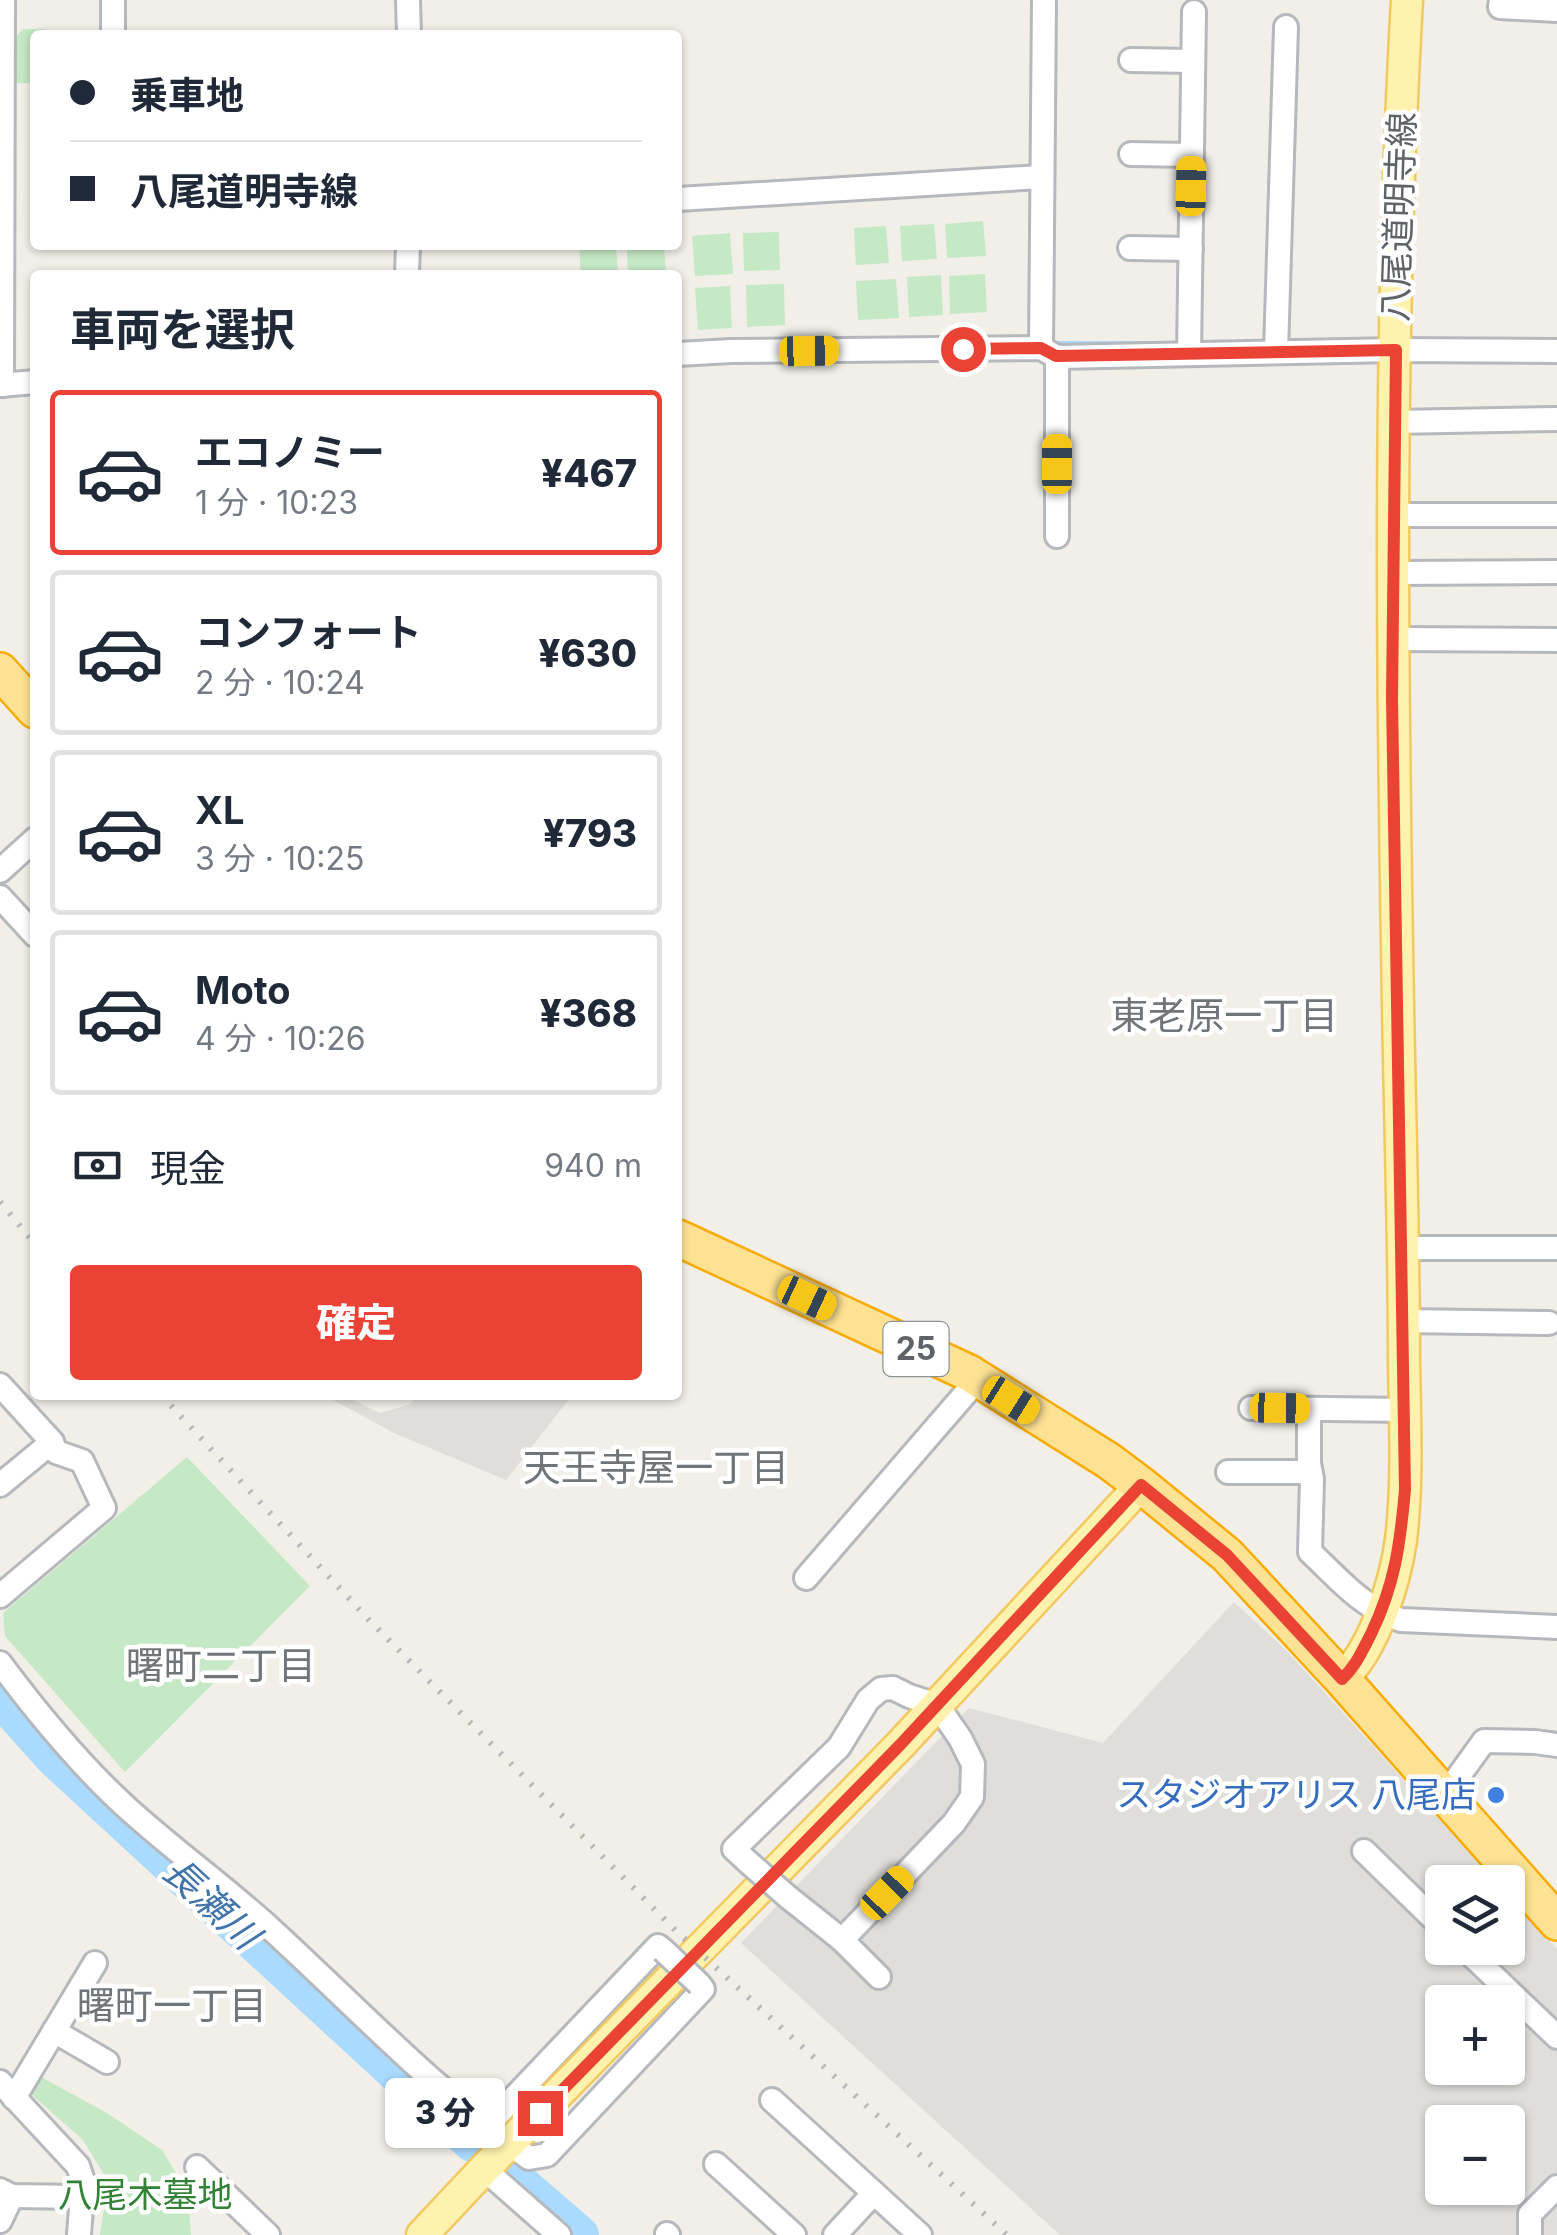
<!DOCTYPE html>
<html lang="ja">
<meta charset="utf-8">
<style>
body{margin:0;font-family:Inter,"Noto Sans JP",sans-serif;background:#f6f6f7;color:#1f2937;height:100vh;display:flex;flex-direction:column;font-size:38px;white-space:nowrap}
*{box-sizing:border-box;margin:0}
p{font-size:32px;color:#747a83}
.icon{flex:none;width:55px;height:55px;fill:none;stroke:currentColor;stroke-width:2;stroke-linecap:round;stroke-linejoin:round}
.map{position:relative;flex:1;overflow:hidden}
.details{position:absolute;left:30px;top:270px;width:652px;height:1130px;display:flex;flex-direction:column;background:#fff;border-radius:10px;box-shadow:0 2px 8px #0004}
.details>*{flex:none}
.guide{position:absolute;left:30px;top:30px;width:652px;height:220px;border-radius:10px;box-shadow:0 2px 8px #0004;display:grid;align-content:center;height:220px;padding:0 40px;background:#fff}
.fabs{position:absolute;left:1425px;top:1865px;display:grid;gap:20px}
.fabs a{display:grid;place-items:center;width:100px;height:100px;border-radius:10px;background:#fff;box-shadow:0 2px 8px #0004;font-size:50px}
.end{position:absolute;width:45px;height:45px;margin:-22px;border:12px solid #ea4335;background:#fff;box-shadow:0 0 0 5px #fff}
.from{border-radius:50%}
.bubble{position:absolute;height:70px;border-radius:10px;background:#fff;box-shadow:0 2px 8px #0004;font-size:32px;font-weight:800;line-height:70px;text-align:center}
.car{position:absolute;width:30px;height:60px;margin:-30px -15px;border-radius:12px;box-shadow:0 0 8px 2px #0007;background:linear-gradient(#f5c518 24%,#345 0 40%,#f5c518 0 76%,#345 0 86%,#f5c518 0)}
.guide b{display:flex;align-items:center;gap:35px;height:95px;font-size:38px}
.guide b+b{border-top:2px solid #e0e1e3}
.guide i{width:25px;height:25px;background:#1f2937}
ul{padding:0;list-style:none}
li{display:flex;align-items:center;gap:30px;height:165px;margin:0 20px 15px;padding:0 20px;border:5px solid #e0e1e3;border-radius:10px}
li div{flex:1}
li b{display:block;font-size:38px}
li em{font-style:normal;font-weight:800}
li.on{border-color:#ea4335}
li>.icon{width:90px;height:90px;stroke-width:1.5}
h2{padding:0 40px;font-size:45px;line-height:120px}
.pay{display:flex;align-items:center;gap:25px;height:110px;padding:0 40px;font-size:38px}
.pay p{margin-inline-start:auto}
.button{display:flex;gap:20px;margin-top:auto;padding:20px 40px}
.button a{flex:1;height:115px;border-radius:10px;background:#ea4335;color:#fff;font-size:40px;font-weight:800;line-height:115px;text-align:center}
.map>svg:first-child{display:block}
</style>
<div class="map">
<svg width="1557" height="2235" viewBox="0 0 1557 2235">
<rect width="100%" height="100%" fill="#f1efe8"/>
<g fill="#e0deda" fill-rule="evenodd">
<path d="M 324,1395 L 343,1395 L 380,1413 L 411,1404 L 415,1395 L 572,1395 L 506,1480 L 394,1433 Z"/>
<path d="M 1234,1602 L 1287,1651 L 1496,1882 L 1442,1882 L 1442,1948 L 1508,1948 L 1508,1895 L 1557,1949 L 1557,2235 L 1060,2235 L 741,1943 L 969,1708 L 1103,1743 ZM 1442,2002 L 1508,2002 L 1508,2068 L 1442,2068 ZM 1442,2122 L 1508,2122 L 1508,2188 L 1442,2188 Z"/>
</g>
<g fill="#c5e8c5">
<path d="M 23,29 L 45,29 L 45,35 L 35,35 L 35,83 L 12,83 L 12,41 Z"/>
<path d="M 983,221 L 986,256 L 947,258 L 945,224 Z"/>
<path d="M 934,224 L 937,259 L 902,261 L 900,226 Z"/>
<path d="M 886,226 L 889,263 L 856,265 L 854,228 Z"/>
<path d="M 779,232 L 780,270 L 744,271 L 743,233 Z"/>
<path d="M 730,233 L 733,274 L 695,276 L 692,236 Z"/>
<path d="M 579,245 L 616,245 L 618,275 L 581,275 Z"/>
<path d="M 627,245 L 664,245 L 666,275 L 628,275 Z"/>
<path d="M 985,274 L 987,312 L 950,314 L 949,276 Z"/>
<path d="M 941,275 L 943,315 L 909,317 L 907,277 Z"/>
<path d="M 896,279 L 899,318 L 858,320 L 856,281 Z"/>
<path d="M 784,284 L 785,325 L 747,327 L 746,285 Z"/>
<path d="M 730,286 L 732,328 L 698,330 L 695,288 Z"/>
<path d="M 187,1457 L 310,1586 L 125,1772 L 5,1636 L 3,1613 Z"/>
<path d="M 41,2077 L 107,2113 L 162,2150 L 188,2193 L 191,2235 L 100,2235 L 108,2181 L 83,2140 L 30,2093 Z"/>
</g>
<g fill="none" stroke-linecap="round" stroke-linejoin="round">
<path stroke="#aadaff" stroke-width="6" d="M 1056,344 L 1155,344"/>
<g stroke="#aadaff" stroke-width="38">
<path d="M 0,1698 L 55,1759 L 472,2143"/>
<path d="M 515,2179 L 580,2235"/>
</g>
<g stroke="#b5b8bc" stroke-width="28">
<g id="minor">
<path d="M 408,0 L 409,35"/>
<path d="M 1501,0 L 1500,7 L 1557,10"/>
<path d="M 113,35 L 113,0"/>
<path d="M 1131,60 L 1193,61"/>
<path d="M 1131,154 L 1192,155"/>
<path d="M 678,199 L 1041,177"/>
<path d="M 1130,248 L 1191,249"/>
<path d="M 407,275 L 408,245"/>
<path d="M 1041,348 L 1044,0"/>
<path d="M 1276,352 L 1286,27"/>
<path d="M 678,354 L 731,351 L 1041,348 L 1057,357 L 1396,350 L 1557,351"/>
<path d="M 1189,354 L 1194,12"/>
<path d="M 1057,357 L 1057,536"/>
<path d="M 0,385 L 35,382"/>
<path d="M 2,385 L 3,0"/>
<path d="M 1395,422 L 1557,419"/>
<path d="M 1394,515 L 1557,515"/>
<path d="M 1394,573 L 1557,572"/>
<path d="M 1393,639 L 1557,640"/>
<path d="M 0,871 L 35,839"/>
<path d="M 0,897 L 35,935"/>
<path d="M 1402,1248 L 1557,1248"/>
<path d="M 1404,1321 L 1549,1323"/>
<path d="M 0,1385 L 52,1442"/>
<path d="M 1251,1408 L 1405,1410"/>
<path d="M 1309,1409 L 1309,1463 L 1312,1479 L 1310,1552 C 1339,1579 1362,1608 1401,1620 L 1557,1627"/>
<path d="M 1228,1472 L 1310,1472"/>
<path d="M 0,1485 L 52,1442 L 56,1452 L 82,1461 L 104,1508 L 0,1596"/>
<path d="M 806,1578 L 978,1379"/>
<path d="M 0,1663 C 38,1714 79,1764 126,1807 C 173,1850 225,1887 272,1930 C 356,2007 436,2092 529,2158 L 547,2155 L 703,1989 L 699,1984"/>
<path d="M 1445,1795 L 1484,1741 L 1535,1742 L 1557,1745"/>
<path d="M 1364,1851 L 1442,1927"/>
<path d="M 748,1862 L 734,1849 L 839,1747 L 868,1700 L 881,1689 L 893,1688 L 909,1696 L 937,1705 L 960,1738 L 973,1764 L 972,1797 L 954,1823 L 842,1940"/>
<path d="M 788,1897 L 842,1940 L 879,1977"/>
<path d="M 1464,1948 L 1557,2037"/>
<path d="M 54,2031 L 107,2062"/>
<path d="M 0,2082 L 78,2166 L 83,2181 L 79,2235"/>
<path d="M 14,2098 L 95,1963"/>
<path d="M 772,2100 L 920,2235"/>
<path d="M 487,2126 L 658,1946 L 663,1950"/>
<path d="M 716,2164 L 794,2235"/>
<path d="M 197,2167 L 268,2235"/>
<path d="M 484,2169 L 559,2235"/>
<path d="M 0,2190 L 12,2196 L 82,2197"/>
<path d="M 0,2221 L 12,2196"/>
<path d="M 667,2234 L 668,2235"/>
<path d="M 835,2235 L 874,2193"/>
<path d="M 1530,2235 L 1530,2214 L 1557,2187"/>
</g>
</g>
<g stroke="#f2c960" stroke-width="35">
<g id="major">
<path d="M 1342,1679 C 1374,1649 1395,1583 1401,1540 C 1408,1481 1405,1421 1404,1362 C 1404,1243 1400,1123 1398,1004 C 1392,670 1388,334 1407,0"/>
<path d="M 422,2235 L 484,2169 L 900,1745 L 1141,1485"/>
</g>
</g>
<g stroke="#f9ab00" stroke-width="40">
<g id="highway">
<path d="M 0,671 L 35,710"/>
<path d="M 678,1238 L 969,1373 L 1109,1461 L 1141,1485 L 1227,1555 L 1342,1679 L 1557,1922"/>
</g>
</g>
<use href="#minor" stroke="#fff" stroke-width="22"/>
<use href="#major" stroke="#fff2af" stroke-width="30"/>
<use href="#highway" stroke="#fde293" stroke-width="35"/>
<g stroke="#b6b7b8" stroke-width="6" stroke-dasharray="2.5 12" stroke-linecap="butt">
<path d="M 0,1202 L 35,1244"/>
<path d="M 161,1395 L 369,1620 L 675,1930 L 1007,2235"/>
</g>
<g stroke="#b5b8bc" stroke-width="28" stroke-linecap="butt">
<g id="minor-bridge">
<path d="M 748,1862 L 788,1897"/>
<path d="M 663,1950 L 699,1984"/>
</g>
</g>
<use href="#minor-bridge" stroke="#fff" stroke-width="22"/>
</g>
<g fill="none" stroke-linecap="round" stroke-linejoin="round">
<path stroke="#ea4335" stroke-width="12" d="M 540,2113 L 900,1745 L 1141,1485 L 1227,1555 L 1342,1679 C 1356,1666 1362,1651 1371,1634 C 1395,1584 1400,1545 1405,1490 L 1392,698 L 1396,350 L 1056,356 L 1041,348 L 963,349"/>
</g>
<circle fill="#3f7fe0" stroke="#fff" stroke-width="4" cx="1496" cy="1795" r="10"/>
<g text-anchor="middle" stroke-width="9" stroke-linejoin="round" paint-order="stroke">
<rect fill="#fff" stroke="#8f9295" stroke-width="2.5" x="883.5" y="1322" width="65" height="54" rx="8"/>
<g font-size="32" font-weight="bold" fill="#5f6368">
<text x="916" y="1360">25</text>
</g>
<g font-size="35" fill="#5f6368" stroke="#fff">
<text transform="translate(1399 217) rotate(-88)" y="12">八尾道明寺線</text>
</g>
<g font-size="35" fill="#366cbe" stroke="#fff" text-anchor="end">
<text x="1476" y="1807">スタジオアリス 八尾店</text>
</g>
<g font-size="35" fill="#348238" stroke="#fff">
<text x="145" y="2207">八尾木墓地</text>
</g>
<g font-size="38" fill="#70757a" stroke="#fff">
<text x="1224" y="1029">東老原一丁目</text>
<text x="656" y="1481">天王寺屋一丁目</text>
<text x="221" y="1679">曙町二丁目</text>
<text x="172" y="2019">曙町一丁目</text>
</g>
<g font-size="38" font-style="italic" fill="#4174aa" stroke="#fff">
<text transform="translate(211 1903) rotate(43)" y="13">長瀬川</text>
</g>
</g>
</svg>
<div class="fabs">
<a><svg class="icon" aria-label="layers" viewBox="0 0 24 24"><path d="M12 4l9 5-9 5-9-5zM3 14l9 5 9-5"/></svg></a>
<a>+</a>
<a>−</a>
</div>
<i class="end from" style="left:963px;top:349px"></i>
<i class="end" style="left:540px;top:2113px"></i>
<div class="bubble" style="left:385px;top:2078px;width:120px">3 分</div>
<i class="car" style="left:1191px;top:186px;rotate:1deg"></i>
<i class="car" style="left:809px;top:351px;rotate:89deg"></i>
<i class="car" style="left:1057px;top:464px;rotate:0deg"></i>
<i class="car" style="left:807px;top:1298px;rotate:115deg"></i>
<i class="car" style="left:1011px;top:1400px;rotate:122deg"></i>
<i class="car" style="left:1280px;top:1408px;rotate:91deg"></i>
<i class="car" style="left:887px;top:1893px;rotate:44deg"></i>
<div class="guide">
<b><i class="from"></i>乗車地</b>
<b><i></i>八尾道明寺線</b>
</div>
<section class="details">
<h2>車両を選択</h2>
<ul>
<li class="on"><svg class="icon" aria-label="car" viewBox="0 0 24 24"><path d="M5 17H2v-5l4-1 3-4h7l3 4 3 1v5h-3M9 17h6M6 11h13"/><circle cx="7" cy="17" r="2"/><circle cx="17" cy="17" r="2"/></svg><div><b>エコノミー</b><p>1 分 · 10:23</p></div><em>¥467</em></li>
<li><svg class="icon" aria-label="car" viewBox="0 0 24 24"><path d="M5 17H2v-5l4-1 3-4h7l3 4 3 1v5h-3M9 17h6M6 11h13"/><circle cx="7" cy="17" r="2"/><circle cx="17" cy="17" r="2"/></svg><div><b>コンフォート</b><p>2 分 · 10:24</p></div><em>¥630</em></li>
<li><svg class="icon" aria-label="car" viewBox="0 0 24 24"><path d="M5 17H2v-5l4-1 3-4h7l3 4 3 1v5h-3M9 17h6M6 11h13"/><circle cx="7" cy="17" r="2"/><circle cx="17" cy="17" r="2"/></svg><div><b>XL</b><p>3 分 · 10:25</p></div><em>¥793</em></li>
<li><svg class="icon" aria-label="car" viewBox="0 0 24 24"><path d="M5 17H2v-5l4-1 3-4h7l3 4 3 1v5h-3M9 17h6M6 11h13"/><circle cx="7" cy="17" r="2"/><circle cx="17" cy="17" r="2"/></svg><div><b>Moto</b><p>4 分 · 10:26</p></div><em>¥368</em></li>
</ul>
<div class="pay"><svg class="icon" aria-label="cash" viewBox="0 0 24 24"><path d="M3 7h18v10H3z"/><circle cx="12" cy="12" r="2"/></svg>現金<p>940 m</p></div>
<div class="button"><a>確定</a></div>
</section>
</div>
